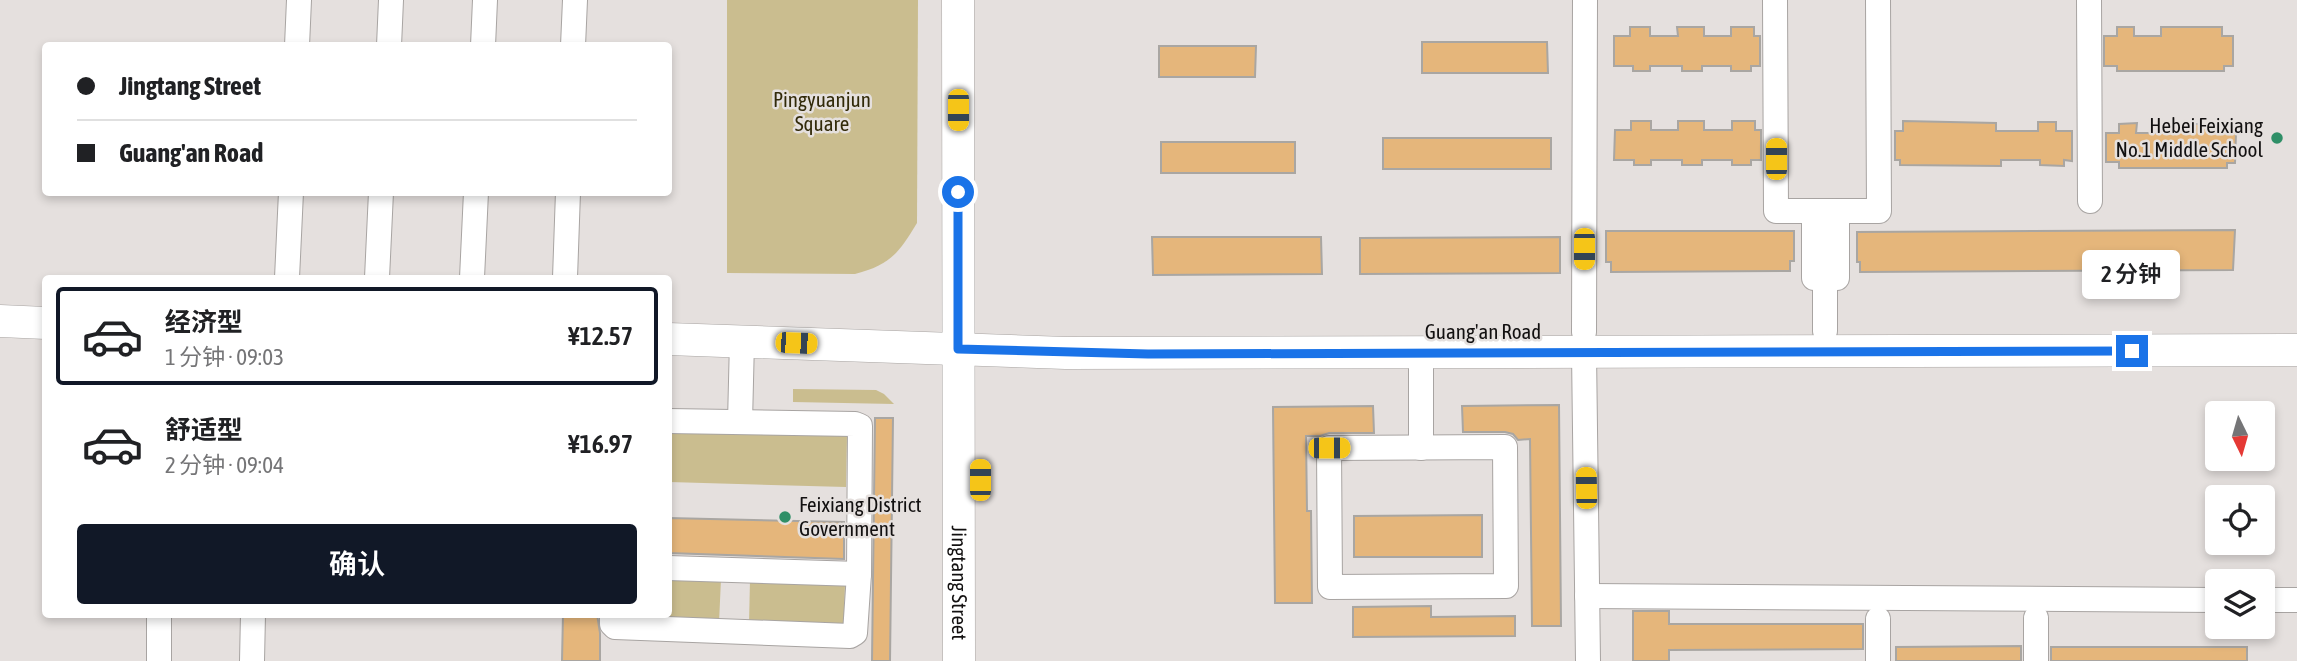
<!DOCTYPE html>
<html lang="zh">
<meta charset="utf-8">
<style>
body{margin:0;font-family:"Asap Condensed","Noto Sans SC",sans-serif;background:#f6f6f6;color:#202124;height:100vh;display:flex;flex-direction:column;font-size:26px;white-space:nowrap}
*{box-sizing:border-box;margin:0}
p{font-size:23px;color:#757577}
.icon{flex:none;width:38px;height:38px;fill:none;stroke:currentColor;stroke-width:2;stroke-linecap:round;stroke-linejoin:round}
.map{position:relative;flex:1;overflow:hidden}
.panel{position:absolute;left:42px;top:275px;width:630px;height:343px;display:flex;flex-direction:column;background:#fff;border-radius:7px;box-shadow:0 4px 10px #0003}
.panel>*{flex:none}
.guide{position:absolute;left:42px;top:42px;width:630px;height:154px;border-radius:7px;box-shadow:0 4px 10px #0003;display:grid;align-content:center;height:154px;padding:0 35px;background:#fff}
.needle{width:46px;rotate:175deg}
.fabs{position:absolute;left:2205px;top:401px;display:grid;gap:14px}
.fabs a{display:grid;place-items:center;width:70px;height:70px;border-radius:7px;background:#fff;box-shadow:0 4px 10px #0003;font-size:35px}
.end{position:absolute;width:32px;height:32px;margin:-16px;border:9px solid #1a73e8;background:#fff;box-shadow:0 0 0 4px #fff}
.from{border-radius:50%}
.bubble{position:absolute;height:49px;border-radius:7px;background:#fff;box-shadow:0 4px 10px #0003;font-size:23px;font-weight:600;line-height:49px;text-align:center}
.car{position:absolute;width:21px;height:42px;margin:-21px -10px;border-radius:9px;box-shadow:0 0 5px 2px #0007;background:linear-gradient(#f5c518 24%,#345 0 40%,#f5c518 0 76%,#345 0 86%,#f5c518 0)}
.guide b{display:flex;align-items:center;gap:24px;height:66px;font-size:26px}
.guide b+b{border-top:2px solid #e0e0e0}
.guide i{width:18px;height:18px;background:#202124}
ul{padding:12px 0 0;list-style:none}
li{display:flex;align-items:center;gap:21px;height:98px;margin:0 14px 10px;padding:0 21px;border:4px solid transparent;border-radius:7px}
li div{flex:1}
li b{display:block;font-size:26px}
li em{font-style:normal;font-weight:600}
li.selected{border-color:#111827}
li>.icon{width:63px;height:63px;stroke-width:1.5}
.action{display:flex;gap:14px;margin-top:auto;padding:14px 35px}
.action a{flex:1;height:80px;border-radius:7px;background:#111827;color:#fff;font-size:28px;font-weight:600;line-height:80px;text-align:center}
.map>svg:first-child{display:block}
</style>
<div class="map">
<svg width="2297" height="661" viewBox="0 0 2297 661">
<rect width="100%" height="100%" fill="#e5e0de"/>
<g fill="#cabd8f">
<path d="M 727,0 L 918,0 L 917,223 C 899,253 890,265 855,274 L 727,273 Z"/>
<path d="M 793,389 L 876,390 L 884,394 L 894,404 L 793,402 Z"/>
<path d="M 669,431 L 847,435 L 846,487 L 669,482 Z"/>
<path d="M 669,578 L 721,579 L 719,623 L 623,620 L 623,614 L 668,614 Z"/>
<path d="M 750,580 L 845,583 L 844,627 L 749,624 Z"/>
</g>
<g fill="#e5b67b" stroke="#a9a6a2" stroke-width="2">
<path d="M 1630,27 L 1650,27 L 1650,36 L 1678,36 L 1677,27 L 1704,27 L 1704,36 L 1731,36 L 1731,27 L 1754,27 L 1754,36 L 1760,36 L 1760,66 L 1751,66 L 1751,71 L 1731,71 L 1731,66 L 1702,66 L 1702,71 L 1682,71 L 1682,66 L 1650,66 L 1650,71 L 1633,71 L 1633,66 L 1614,66 L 1614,36 L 1630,36 Z"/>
<path d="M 2117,27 L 2134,27 L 2134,36 L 2161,36 L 2161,27 L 2222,27 L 2222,36 L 2233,36 L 2233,66 L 2224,66 L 2224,71 L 2117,71 L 2117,66 L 2104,66 L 2104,36 L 2117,36 Z"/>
<path d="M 1422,42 L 1547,42 L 1548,73 L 1422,73 Z"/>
<path d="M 1159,46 L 1256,46 L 1255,77 L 1159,77 Z"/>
<path d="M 1631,121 L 1651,121 L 1651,130 L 1678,130 L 1678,121 L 1704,121 L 1704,130 L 1732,130 L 1732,121 L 1755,121 L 1755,130 L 1761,130 L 1761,160 L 1751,160 L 1751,165 L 1732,165 L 1732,160 L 1702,160 L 1702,165 L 1682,165 L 1682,160 L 1651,160 L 1651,165 L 1634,165 L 1634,160 L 1614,160 L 1615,130 L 1631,130 Z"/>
<path d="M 1903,121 L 1996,123 L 1996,131 L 2038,131 L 2038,122 L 2056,122 L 2056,131 L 2072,131 L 2072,161 L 2064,160 L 2064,166 L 2040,165 L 2040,160 L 2001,160 L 2001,166 L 1900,165 L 1900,160 L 1895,160 L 1895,131 L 1903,131 Z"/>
<path d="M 2137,123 L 2136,133 L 2163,133 L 2164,124 L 2224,124 L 2224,133 L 2236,133 L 2235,163 L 2227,163 L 2227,168 L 2119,168 L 2119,162 L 2106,162 L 2106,133 L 2119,133 L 2119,124 Z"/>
<rect x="1383" y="138" width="168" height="31"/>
<rect x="1161" y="142" width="134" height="31"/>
<path d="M 2235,230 L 2233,270 L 1860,272 L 1860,262 L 1857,262 L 1857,232 Z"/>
<path d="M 1606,231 L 1794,231 L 1794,261 L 1790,261 L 1790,271 L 1611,272 L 1611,262 L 1606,262 Z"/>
<path d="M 1152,237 L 1321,237 L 1322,274 L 1153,275 Z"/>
<path d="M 1560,237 L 1560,273 L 1360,274 L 1360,238 Z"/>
<path d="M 1559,405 L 1561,626 L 1532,626 L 1530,439 L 1518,440 L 1513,434 L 1505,432 L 1463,432 L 1462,406 Z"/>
<path d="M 1373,406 L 1374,433 L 1329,433 L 1320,436 L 1306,436 L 1307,511 L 1311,511 L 1312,603 L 1275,603 L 1273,407 Z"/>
<path d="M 875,418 L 893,418 L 890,661 L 872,661 Z"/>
<path d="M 1482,515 L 1482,557 L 1354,557 L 1354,516 Z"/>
<path d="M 668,518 L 844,522 L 844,559 L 668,553 Z"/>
<path d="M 1431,606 L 1431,617 L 1515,616 L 1515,636 L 1353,637 L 1353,607 Z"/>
<path d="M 1633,611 L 1669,611 L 1669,624 L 1863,624 L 1863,649 L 1669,650 L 1669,661 L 1633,661 Z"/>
<path d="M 563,614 L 597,614 L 600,633 L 600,661 L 562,661 Z"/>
<path d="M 2021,646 L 2021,661 L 1896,661 L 1896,647 Z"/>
<rect x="2051" y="647" width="196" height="14"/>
</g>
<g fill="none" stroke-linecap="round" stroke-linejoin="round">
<g stroke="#a8a4a2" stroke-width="26">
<g id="minor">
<path d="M 1775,0 L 1776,211 L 1879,211 L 1878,0"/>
<path d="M 2089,0 L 2090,201"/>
<path d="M 297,46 L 299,0"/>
<path d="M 389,46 L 391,0"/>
<path d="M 483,46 L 485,0"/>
<path d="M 573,46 L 575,0"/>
<path d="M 1814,211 L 1814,278 L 1837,278 L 1837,211"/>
<path d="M 287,278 L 291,192"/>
<path d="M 377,278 L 381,192"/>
<path d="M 472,278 L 476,192"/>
<path d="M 565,278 L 568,192"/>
<path d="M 1825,278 L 1825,331"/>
<path d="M 1584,332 L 1585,0"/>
<path d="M 1584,352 L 1588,661"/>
<path d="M 1421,353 L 1421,448"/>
<path d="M 740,422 L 742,341"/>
<path d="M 1505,447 L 1506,586 L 1330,587 L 1329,448 Z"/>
<path d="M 668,568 L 859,574"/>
<path d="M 1587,596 L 2217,600"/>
<path d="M 2263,600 L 2297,600"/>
<path d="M 612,614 L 612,624 L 615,627 L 850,636 L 855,633 L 859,574 L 860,426 L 855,424 L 668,421"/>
<path d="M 2036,618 L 2036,661"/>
<path d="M 1878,619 L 1878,661"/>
<path d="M 159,661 L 159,614"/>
<path d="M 252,661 L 253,614"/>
</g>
</g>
<g stroke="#a8a4a2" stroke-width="33">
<g id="major">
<path id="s1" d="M 958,0 L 959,661"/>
<path d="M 0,321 L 46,323"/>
<path d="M 668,339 L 1066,353 L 2297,350"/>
</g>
</g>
<use href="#minor" stroke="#fff" stroke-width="24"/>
<use href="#major" stroke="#fff" stroke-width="32"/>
</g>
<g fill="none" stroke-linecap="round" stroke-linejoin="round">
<path stroke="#1a73e8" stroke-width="9" d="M 958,192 L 958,349 L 1148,354 L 2132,351"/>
</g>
<g fill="#2f8f67" stroke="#e5e0de" stroke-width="2.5">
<circle cx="2277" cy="138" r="7"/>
<circle cx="785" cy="517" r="7"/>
</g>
<g text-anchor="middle" stroke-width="5" stroke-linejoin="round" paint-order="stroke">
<g font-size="21" fill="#322a09" stroke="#e5e0de">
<text x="822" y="107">Pingyuanjun<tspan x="822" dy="24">Square</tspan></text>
</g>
<g font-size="21" fill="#121010" stroke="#e5e0de" text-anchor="end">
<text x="2263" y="133">Hebei Feixiang<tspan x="2263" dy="24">No.1 Middle School</tspan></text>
<text x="799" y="512" text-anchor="start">Feixiang District<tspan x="799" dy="24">Government</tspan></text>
</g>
<g font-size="21" fill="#121010" stroke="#e5e0de">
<text x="1483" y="339">Guang'an Road</text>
<text dy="7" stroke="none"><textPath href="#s1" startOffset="583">Jingtang Street</textPath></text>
</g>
</g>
</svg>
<div class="fabs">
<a><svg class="needle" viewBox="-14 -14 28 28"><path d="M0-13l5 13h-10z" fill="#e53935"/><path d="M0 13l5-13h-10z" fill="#757577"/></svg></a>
<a><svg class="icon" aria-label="locate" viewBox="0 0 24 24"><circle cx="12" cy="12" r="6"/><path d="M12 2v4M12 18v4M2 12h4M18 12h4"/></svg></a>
<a><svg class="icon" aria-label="layers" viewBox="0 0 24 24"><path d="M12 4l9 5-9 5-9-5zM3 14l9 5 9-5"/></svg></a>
</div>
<i class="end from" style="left:958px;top:192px"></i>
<i class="end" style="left:2132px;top:351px"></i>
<div class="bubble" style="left:2082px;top:250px;width:98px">2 分钟</div>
<i class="car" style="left:958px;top:110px;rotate:180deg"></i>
<i class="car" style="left:1776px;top:159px;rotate:0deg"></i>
<i class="car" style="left:1584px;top:249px;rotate:180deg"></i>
<i class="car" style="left:796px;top:343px;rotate:92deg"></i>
<i class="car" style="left:1329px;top:448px;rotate:90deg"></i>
<i class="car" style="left:980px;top:480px;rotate:0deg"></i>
<i class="car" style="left:1586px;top:488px;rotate:359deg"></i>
<div class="guide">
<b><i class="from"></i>Jingtang Street</b>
<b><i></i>Guang'an Road</b>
</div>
<section class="panel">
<ul>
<li class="selected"><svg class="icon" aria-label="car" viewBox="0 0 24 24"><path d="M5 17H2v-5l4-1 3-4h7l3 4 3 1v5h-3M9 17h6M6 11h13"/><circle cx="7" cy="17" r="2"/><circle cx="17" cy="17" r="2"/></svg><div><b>经济型</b><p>1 分钟 · 09:03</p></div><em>¥12.57</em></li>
<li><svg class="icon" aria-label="car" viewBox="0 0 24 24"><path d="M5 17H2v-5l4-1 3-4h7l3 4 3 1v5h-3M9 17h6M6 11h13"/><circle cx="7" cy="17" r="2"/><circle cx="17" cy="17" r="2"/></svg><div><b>舒适型</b><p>2 分钟 · 09:04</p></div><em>¥16.97</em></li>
</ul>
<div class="action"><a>确认</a></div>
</section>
</div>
